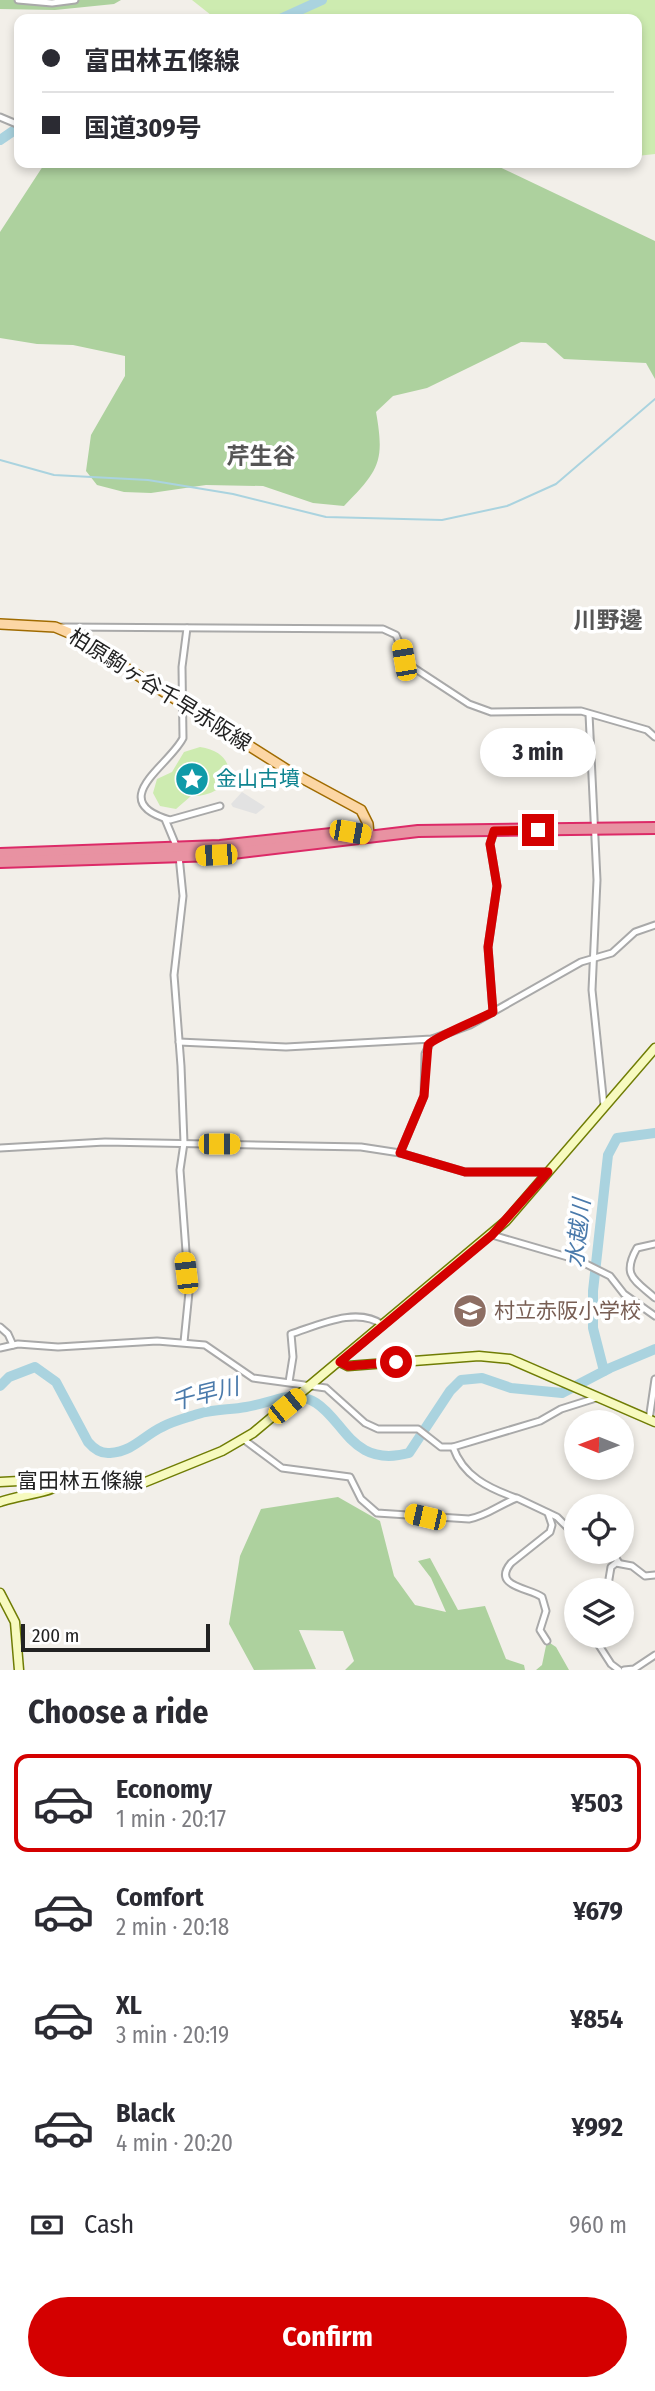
<!DOCTYPE html>
<meta charset="utf-8">
<style>
body{margin:0;font-family:"Fira Sans Condensed","Noto Sans JP",sans-serif;background:#f2f2f3;color:#2b2b33;height:100vh;display:flex;flex-direction:column;font-size:26px;white-space:nowrap}
*{box-sizing:border-box;margin:0}
p{font-size:23px;color:#7c7c81}
.icon{flex:none;width:38px;height:38px;fill:none;stroke:currentColor;stroke-width:2;stroke-linecap:round;stroke-linejoin:round}
.map{position:relative;height:1670px;overflow:hidden}
.drawer{display:flex;flex-direction:column;background:#fff;flex:1}
.drawer>*{flex:none}
.guide{position:absolute;left:14px;top:14px;width:628px;height:154px;border-radius:14px;box-shadow:0 4px 10px #0003;display:grid;align-content:center;height:154px;padding:0 28px;background:#fff}
.needle{width:46px;rotate:271deg}
.buttons{position:absolute;left:564px;top:1410px;display:grid;gap:14px}
.buttons a{display:grid;place-items:center;width:70px;height:70px;border-radius:50%;background:#fff;box-shadow:0 4px 10px #0003;font-size:35px}
.scale{position:absolute;left:21px;bottom:18px;width:189px;box-sizing:border-box;padding-left:7px;border:4px solid #222;border-top:0;font-size:19px;line-height:24px;white-space:nowrap;color:#222;-webkit-text-stroke:5px #fff;paint-order:stroke}
.end{position:absolute;width:32px;height:32px;margin:-16px;border:9px solid #d40000;background:#fff;box-shadow:0 0 0 4px #fff}
.from{border-radius:50%}
.bubble{position:absolute;height:49px;border-radius:24px;background:#fff;box-shadow:0 4px 10px #0003;font-size:23px;font-weight:700;line-height:49px;text-align:center}
.car{position:absolute;width:21px;height:42px;margin:-21px -10px;border-radius:9px;box-shadow:0 0 5px 2px #0007;background:linear-gradient(#f5c518 24%,#345 0 40%,#f5c518 0 76%,#345 0 86%,#f5c518 0)}
.guide b{display:flex;align-items:center;gap:24px;height:66px;font-size:26px}
.guide b+b{border-top:2px solid #e1e1e2}
.guide i{width:18px;height:18px;background:#2b2b33}
ul{padding:0;list-style:none}
li{display:flex;align-items:center;gap:21px;height:98px;margin:0 14px 10px;padding:0 14px;border:4px solid transparent;border-radius:14px}
li div{flex:1}
li b{display:block;font-size:26px}
li em{font-style:normal;font-weight:700}
li.active{border-color:#d40000}
li>.icon{width:63px;height:63px;stroke-width:1.5}
h2{padding:0 28px;font-size:32px;line-height:84px}
.pay{display:flex;align-items:center;gap:18px;height:77px;padding:0 28px;font-size:26px}
.pay p{margin-inline-start:auto}
.action{display:flex;gap:14px;margin-top:auto;padding:14px 28px}
.action a{flex:1;height:80px;border-radius:42px;background:#d40000;color:#fff;font-size:28px;font-weight:700;line-height:80px;text-align:center}
.map>svg:first-child{display:block}
</style>
<div class="map">
<svg width="655" height="1670" viewBox="0 0 655 1670">
<rect width="100%" height="100%" fill="#f2efe9"/>
<g fill="#cdebb0">
<path d="M 192,0 L 655,0 L 655,154 L 637,156 L 637,19 L 216,19 Z"/>
<path d="M 200,747 C 243,753 235,797 191,796 L 176,809 L 160,806 L 153,793 L 157,779 L 172,772 L 184,752 Z"/>
</g>
<g fill="#add19e">
<path d="M 0,0 L 121,0 L 114,4 L 55,10 L 0,9 Z"/>
<path d="M 45,163 L 491,163 L 655,241 L 655,379 L 646,363 L 564,359 L 546,343 L 521,342 L 427,388 L 393,396 L 376,412 C 385,462 379,470 344,506 L 313,503 L 263,486 L 206,485 L 151,493 L 124,492 L 97,485 L 86,471 L 91,435 L 125,376 L 125,356 L 73,345 L 37,344 L 0,338 L 0,232 Z"/>
<path d="M 338,1497 L 380,1521 L 394,1576 L 415,1605 L 446,1612 L 431,1578 L 418,1561 L 430,1558 L 458,1610 L 485,1606 L 506,1659 L 524,1665 L 525,1670 L 345,1670 L 354,1661 L 343,1631 L 299,1630 L 316,1669 L 254,1670 L 229,1624 L 240,1556 L 261,1509 Z"/>
<path d="M 547,1641 L 556,1647 L 569,1670 L 536,1670 L 542,1665 Z"/>
</g>
<path fill="#e2e2e2" d="M 242,792 L 264,806 L 265,807 L 256,814 L 233,807 L 231,804 Z"/>
<g fill="none" stroke-linecap="round" stroke-linejoin="round">
<path stroke="#aad3df" stroke-width="2" d="M 0,460 L 54,475 L 148,480 L 233,494 L 326,517 L 442,520 L 507,506 L 556,484 L 655,399"/>
<g stroke="#aad3df" stroke-width="10">
<path d="M 280,19 L 322,0"/>
<path d="M 0,140 L 19,127"/>
<path d="M 604,1371 L 593,1328 L 593,1291 L 608,1155 L 617,1138 L 655,1133"/>
<path d="M 0,1386 L 9,1377 L 35,1367 L 56,1382 L 88,1442 C 94,1449 101,1454 110,1453 C 134,1451 143,1436 162,1427 C 173,1421 186,1418 198,1414 C 213,1409 230,1410 246,1407 C 258,1405 270,1401 282,1398 C 344,1385 335,1473 409,1453 L 450,1391 L 461,1380 L 482,1378 L 511,1388 L 562,1393 L 610,1368 L 655,1349"/>
</g>
<g stroke="#a9a9a9" stroke-width="9">
<g id="street">
<path d="M 18,0 L 52,3 L 75,0"/>
<path d="M 0,117 L 19,125"/>
<path d="M 62,627 L 383,629 L 396,635 L 408,664 L 469,704 L 491,712 L 581,711 L 647,730 L 655,737"/>
<path d="M 187,628 L 182,667 L 183,738 C 170,765 104,801 170,820 L 220,806"/>
<path d="M 589,714 L 597,880 L 592,990 L 604,1106"/>
<path d="M 165,819 L 177,848"/>
<path d="M 179,856 L 183,896 L 174,975 L 181,1066 L 184,1143 L 180,1170 L 189,1292 L 184,1342"/>
<path d="M 493,1012 L 488,947 L 497,886 L 490,844 L 494,831"/>
<path d="M 179,1042 L 286,1047 L 432,1039 L 470,1025 L 581,962 L 612,953 L 635,932 L 655,925"/>
<path d="M 0,1148 L 105,1142 L 361,1147 L 400,1153 L 465,1172 L 548,1172"/>
<path d="M 400,1153 L 424,1096 L 425,1054 L 432,1039"/>
<path d="M 492,1235 L 578,1260 L 610,1276 L 624,1294 L 655,1316"/>
<path d="M 655,1244 L 637,1248 C 621,1276 635,1280 655,1298"/>
<path d="M 0,1327 L 8,1334 L 13,1345"/>
<path d="M 0,1348 L 18,1344 L 58,1347 L 157,1341 L 205,1345 L 253,1378 L 326,1388 L 365,1423 L 378,1429 L 418,1429 L 441,1447 L 453,1447 L 540,1421 L 561,1409 L 596,1398"/>
<path d="M 289,1382 L 293,1357 L 291,1334 C 319,1325 357,1306 383,1325"/>
<path d="M 649,1420 L 655,1379"/>
<path d="M 243,1439 L 282,1468 L 350,1477 L 361,1499 L 377,1513 L 469,1519 C 487,1516 500,1504 517,1498 L 557,1517 L 576,1536"/>
<path d="M 453,1447 C 463,1476 488,1488 516,1498"/>
<path d="M 612,1552 L 619,1563"/>
<path d="M 607,1591 L 611,1567 L 616,1563 L 632,1566 L 645,1576 L 655,1575"/>
<path d="M 593,1636 L 611,1664 L 619,1670"/>
<path d="M 547,1641 L 540,1630 L 546,1611 L 542,1597 C 531,1588 491,1587 511,1563 L 550,1532 L 552,1525 L 548,1513"/>
<path d="M 624,1670 L 634,1669 L 655,1655"/>
</g>
</g>
<g stroke="#707d05" stroke-width="11">
<g id="secondary">
<path d="M 340,1362 L 348,1366 L 479,1356 L 510,1359 L 655,1422"/>
<path d="M 0,1482 L 57,1479 L 143,1483 L 222,1451 L 253,1433 L 506,1221 L 655,1048"/>
<path d="M 0,1502 C 12,1497 50,1492 55,1487 L 57,1479"/>
<path d="M 0,1593 L 15,1622 L 19,1670"/>
</g>
</g>
<g stroke="#a06b00" stroke-width="12">
<path id="primary" d="M 0,624 L 55,627 L 74,635 L 289,771 L 361,810 L 368,824 L 369,835"/>
</g>
<g stroke="#dc2a67" stroke-width="14">
<g id="highway">
<path d="M 0,854 L 220,846 L 350,832 L 367,835"/>
<path d="M 0,862 L 216,855 L 418,831 L 655,828"/>
</g>
</g>
<use href="#street" stroke="#fff" stroke-width="5"/>
<use href="#secondary" stroke="#f7fabf" stroke-width="8"/>
<use href="#primary" stroke="#fcd6a4" stroke-width="9"/>
<use href="#highway" stroke="#e892a2" stroke-width="10"/>
</g>
<g fill="none" stroke-linecap="round" stroke-linejoin="round">
<path stroke="#d40000" stroke-width="9" d="M 396,1362 L 348,1366 L 340,1362 L 492,1235 L 548,1172 L 465,1172 L 400,1153 L 424,1096 L 428,1045 C 433,1038 480,1019 493,1012 L 488,947 L 497,886 L 490,844 L 494,831 L 538,830"/>
</g>
<defs>
<g id="sight-disc" transform="scale(1.75)"><circle r="9.5" fill="#0f9aa8" stroke="#fff"/><path d="M0-6L1.8-2.2L6-1.7L2.9 1.2L3.7 5.4L0 3.3L-3.7 5.4L-2.9 1.2L-6-1.7L-1.8-2.2Z" fill="#fff"/></g>
<g id="school-disc" transform="scale(1.75)"><circle r="9.5" fill="#8d6e63" stroke="#fff"/><path d="M0-5L7-2L0 1L-7-2ZM-4 1L0 2.5L4 1V4Q0 6-4 4Z" fill="#fff"/></g>
</defs>
<g fill-rule="evenodd">
<use href="#sight-disc" x="192" y="779"/>
<use href="#school-disc" x="470" y="1311"/>
</g>
<g text-anchor="middle" stroke-width="7" stroke-linejoin="round" paint-order="stroke">
<g font-size="21" fill="#222" stroke="#fff">
<text transform="translate(160 690) rotate(32)" y="7">柏原駒ヶ谷千早赤阪線</text>
<text x="80" y="1488">富田林五條線</text>
</g>
<g font-size="21" fill="#0d838f" stroke="#fff" text-anchor="start">
<text x="216" y="786">金山古墳</text>
</g>
<g font-size="21" fill="#785e54" stroke="#fff" text-anchor="start">
<text x="494" y="1318">村立赤阪小学校</text>
</g>
<g font-size="23" font-weight="bold" fill="#555" stroke="#fff">
<text x="261" y="464">芹生谷</text>
<text x="608" y="628">川野邊</text>
</g>
<g font-size="23" font-style="italic" fill="#4a7aab" stroke="#fff">
<text transform="translate(578 1233) rotate(-84)" y="8">水越川</text>
<text transform="translate(205 1394) rotate(-14)" y="8">千早川</text>
</g>
</g>
</svg>
<div class="buttons">
<a><svg class="needle" viewBox="-14 -14 28 28"><path d="M0-13l5 13h-10z" fill="#e53935"/><path d="M0 13l5-13h-10z" fill="#7c7c81"/></svg></a>
<a><svg class="icon" aria-label="locate" viewBox="0 0 24 24"><circle cx="12" cy="12" r="6"/><path d="M12 2v4M12 18v4M2 12h4M18 12h4"/></svg></a>
<a><svg class="icon" aria-label="layers" viewBox="0 0 24 24"><path d="M12 4l9 5-9 5-9-5zM3 14l9 5 9-5"/></svg></a>
</div>
<div class="scale">200 m</div>
<i class="end from" style="left:396px;top:1362px"></i>
<i class="end" style="left:538px;top:830px"></i>
<div class="bubble" style="left:480px;top:728px;width:116px">3 min</div>
<i class="car" style="left:404px;top:660px;rotate:350deg"></i>
<i class="car" style="left:350px;top:832px;rotate:100deg"></i>
<i class="car" style="left:216px;top:855px;rotate:267deg"></i>
<i class="car" style="left:219px;top:1144px;rotate:90deg"></i>
<i class="car" style="left:186px;top:1273px;rotate:353deg"></i>
<i class="car" style="left:287px;top:1406px;rotate:51deg"></i>
<i class="car" style="left:425px;top:1517px;rotate:283deg"></i>
<div class="guide">
<b><i class="from"></i>富田林五條線</b>
<b><i></i>国道309号</b>
</div>
</div>
<section class="drawer">
<h2>Choose a ride</h2>
<ul>
<li class="active"><svg class="icon" aria-label="car" viewBox="0 0 24 24"><path d="M5 17H2v-5l4-1 3-4h7l3 4 3 1v5h-3M9 17h6M6 11h13"/><circle cx="7" cy="17" r="2"/><circle cx="17" cy="17" r="2"/></svg><div><b>Economy</b><p>1 min · 20:17</p></div><em>¥503</em></li>
<li><svg class="icon" aria-label="car" viewBox="0 0 24 24"><path d="M5 17H2v-5l4-1 3-4h7l3 4 3 1v5h-3M9 17h6M6 11h13"/><circle cx="7" cy="17" r="2"/><circle cx="17" cy="17" r="2"/></svg><div><b>Comfort</b><p>2 min · 20:18</p></div><em>¥679</em></li>
<li><svg class="icon" aria-label="car" viewBox="0 0 24 24"><path d="M5 17H2v-5l4-1 3-4h7l3 4 3 1v5h-3M9 17h6M6 11h13"/><circle cx="7" cy="17" r="2"/><circle cx="17" cy="17" r="2"/></svg><div><b>XL</b><p>3 min · 20:19</p></div><em>¥854</em></li>
<li><svg class="icon" aria-label="car" viewBox="0 0 24 24"><path d="M5 17H2v-5l4-1 3-4h7l3 4 3 1v5h-3M9 17h6M6 11h13"/><circle cx="7" cy="17" r="2"/><circle cx="17" cy="17" r="2"/></svg><div><b>Black</b><p>4 min · 20:20</p></div><em>¥992</em></li>
</ul>
<div class="pay"><svg class="icon" aria-label="cash" viewBox="0 0 24 24"><path d="M3 7h18v10H3z"/><circle cx="12" cy="12" r="2"/></svg>Cash<p>960 m</p></div>
<div class="action"><a>Confirm</a></div>
</section>
